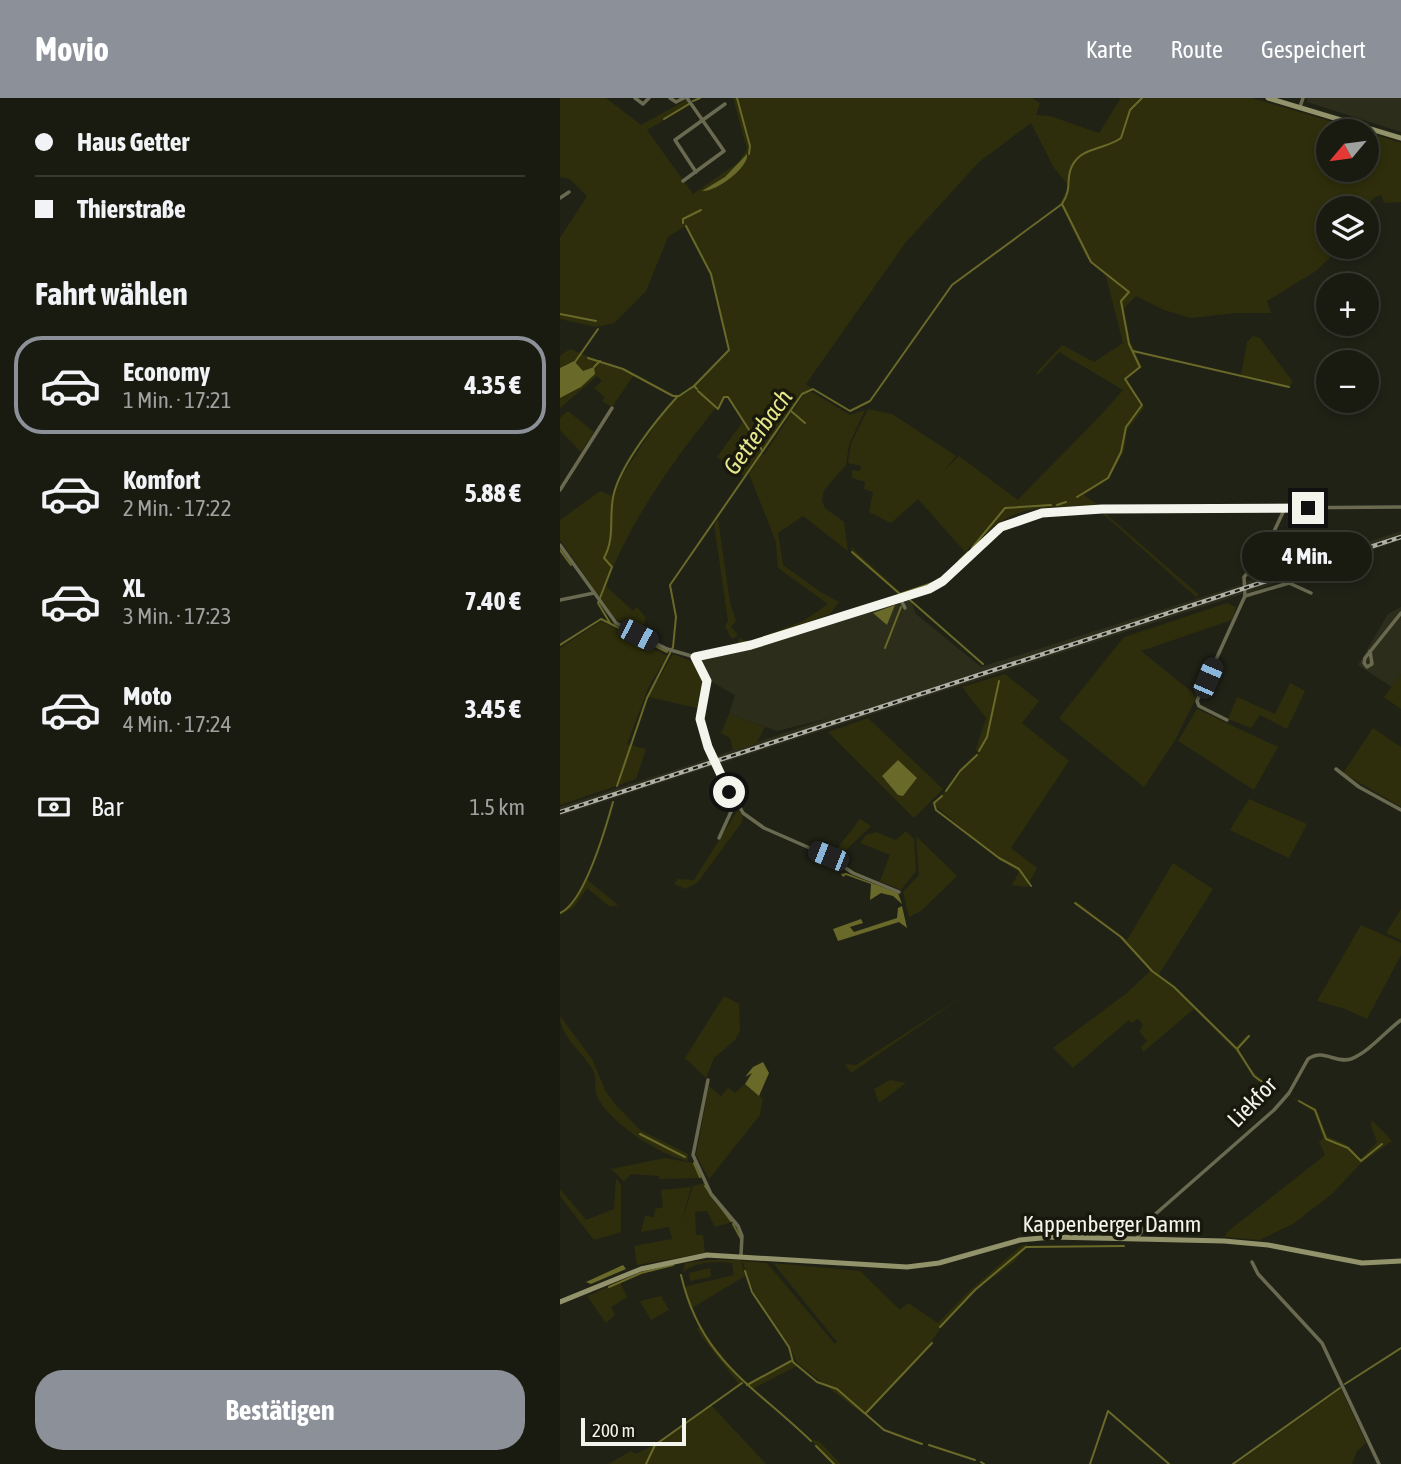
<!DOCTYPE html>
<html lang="de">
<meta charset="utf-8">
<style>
body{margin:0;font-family:"Asap Condensed",sans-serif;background:#222319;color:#f1f3f6;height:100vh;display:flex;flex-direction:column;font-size:26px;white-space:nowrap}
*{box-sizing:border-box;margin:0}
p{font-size:23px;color:#9fa19f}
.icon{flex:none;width:38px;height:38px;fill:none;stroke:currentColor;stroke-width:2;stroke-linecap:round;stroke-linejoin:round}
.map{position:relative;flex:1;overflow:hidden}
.side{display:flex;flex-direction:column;background:#191a10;width:560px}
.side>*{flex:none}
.top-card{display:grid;align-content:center;height:154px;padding:0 35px;background:#191a10}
.needle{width:46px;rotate:241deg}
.controls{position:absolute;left:756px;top:21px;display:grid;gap:14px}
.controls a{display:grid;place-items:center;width:63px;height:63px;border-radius:50%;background:#191a10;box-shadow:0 4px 10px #0003,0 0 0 2px #373830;font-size:35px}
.scale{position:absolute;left:21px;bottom:18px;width:105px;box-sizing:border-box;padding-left:7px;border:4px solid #f3f4ec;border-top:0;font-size:19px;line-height:24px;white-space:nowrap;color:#f3f4ec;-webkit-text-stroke:5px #18180d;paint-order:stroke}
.end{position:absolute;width:32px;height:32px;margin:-16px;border:9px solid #f3f4ec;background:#111;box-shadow:0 0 0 4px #111}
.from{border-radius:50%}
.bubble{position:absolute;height:49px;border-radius:24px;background:#191a10;box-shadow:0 4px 10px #0003,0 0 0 2px #373830;font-size:23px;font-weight:700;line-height:49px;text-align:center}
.car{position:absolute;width:21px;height:42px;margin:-21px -10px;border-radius:9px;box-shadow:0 0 5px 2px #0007;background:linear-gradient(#222 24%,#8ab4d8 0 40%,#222 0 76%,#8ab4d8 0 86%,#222 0)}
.top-card b{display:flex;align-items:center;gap:24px;height:66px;font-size:26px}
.top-card b+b{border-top:2px solid #373830}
.top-card i{width:18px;height:18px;background:#f1f3f6}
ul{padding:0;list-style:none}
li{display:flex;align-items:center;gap:21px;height:98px;margin:0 14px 10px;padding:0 21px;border:4px solid transparent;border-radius:28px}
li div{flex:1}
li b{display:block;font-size:26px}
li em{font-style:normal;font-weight:700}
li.current{border-color:#8c9099}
li>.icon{width:63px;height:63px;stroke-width:1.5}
h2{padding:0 35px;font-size:32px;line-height:84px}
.pay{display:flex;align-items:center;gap:18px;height:77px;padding:0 35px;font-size:26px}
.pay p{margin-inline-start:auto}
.action{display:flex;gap:14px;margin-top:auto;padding:14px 35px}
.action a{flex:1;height:80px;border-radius:28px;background:#8c9099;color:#fff;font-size:28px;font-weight:700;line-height:80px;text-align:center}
header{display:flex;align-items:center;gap:42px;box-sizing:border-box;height:98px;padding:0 35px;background:#8c9099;color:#fff}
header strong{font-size:33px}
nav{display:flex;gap:38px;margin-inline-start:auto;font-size:24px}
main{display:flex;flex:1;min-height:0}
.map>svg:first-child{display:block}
</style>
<header>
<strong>Movio</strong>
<nav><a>Karte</a><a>Route</a><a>Gespeichert</a></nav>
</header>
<main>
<section class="side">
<div class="top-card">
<b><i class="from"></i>Haus Getter</b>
<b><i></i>Thierstraße</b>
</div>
<h2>Fahrt wählen</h2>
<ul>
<li class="current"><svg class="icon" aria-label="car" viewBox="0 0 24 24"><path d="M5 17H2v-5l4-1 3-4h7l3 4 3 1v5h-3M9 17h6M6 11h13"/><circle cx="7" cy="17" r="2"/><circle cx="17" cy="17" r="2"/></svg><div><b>Economy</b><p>1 Min. · 17:21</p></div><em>4.35 €</em></li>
<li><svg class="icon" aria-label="car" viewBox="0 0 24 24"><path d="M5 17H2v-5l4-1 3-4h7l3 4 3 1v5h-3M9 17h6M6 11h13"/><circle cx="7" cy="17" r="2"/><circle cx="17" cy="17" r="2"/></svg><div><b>Komfort</b><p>2 Min. · 17:22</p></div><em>5.88 €</em></li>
<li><svg class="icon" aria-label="car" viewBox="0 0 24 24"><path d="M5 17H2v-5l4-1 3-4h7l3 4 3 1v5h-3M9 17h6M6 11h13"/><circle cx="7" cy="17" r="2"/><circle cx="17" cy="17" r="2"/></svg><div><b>XL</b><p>3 Min. · 17:23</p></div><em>7.40 €</em></li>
<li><svg class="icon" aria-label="car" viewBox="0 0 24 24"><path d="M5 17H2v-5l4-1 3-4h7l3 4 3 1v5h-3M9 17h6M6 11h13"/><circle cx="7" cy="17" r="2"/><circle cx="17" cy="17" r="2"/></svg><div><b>Moto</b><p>4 Min. · 17:24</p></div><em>3.45 €</em></li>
</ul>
<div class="pay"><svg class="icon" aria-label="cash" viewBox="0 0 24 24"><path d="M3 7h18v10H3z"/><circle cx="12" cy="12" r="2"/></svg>Bar<p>1.5 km</p></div>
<div class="action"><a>Bestätigen</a></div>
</section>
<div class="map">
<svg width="841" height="1366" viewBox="0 0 841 1366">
<rect width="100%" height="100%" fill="#212216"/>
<g fill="#2d2d1c">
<path d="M 747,0 L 841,0 L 841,34 L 747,4 Z"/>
<path d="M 841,433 L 841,442 L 687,495 L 685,484 Z"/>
<path d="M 680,487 L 682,496 L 159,666 L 156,658 L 269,620 L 217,633 L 169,616 L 175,597 L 150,583 L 137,561 L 170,551 L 188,551 L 277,519 L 349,499 L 356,516 L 421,569 Z"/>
<path d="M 841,509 L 841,576 L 832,589 L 798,567 L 828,516 Z"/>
<path d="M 151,660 L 153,668 L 0,718 L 0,709 Z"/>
</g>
<g fill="#2e2e0c" fill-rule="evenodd">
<path d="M 0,0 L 46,0 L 81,27 L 126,2 L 130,7 L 87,32 L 133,96 L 179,64 L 187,51 L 173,0 L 472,0 L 480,5 L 476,17 L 490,18 L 539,35 L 561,0 L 692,0 L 803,33 L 768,33 L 768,72 L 807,72 L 807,34 L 841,45 L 841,104 L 824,105 L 821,97 L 813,100 L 807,111 L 768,110 L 768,149 L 781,149 L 756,173 L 707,203 L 711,215 L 676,215 L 631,220 L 604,212 L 576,198 L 564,210 L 570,243 L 582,269 L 567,281 L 584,310 L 567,332 L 564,353 L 549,381 L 524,397 L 541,409 C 513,409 473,406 447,420 C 433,428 416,444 405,454 L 358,401 L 331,425 L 309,414 L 313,394 L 304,391 L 305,384 L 292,380 L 292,372 L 300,373 L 301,368 L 288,365 L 291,346 L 308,311 L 332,316 L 396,358 L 383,374 L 399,358 L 458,402 C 493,364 529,332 563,292 L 499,254 L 478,277 L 476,275 L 502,247 L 534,264 L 563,245 L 546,178 L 526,159 L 500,105 L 509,88 L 494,70 L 471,25 L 419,64 L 346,144 L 246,286 L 251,290 L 242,295 L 202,356 L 204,357 L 244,296 L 252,294 L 290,317 L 305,312 L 289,347 L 286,367 L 264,392 L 262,403 L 265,410 L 284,424 L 288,453 L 243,418 L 218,435 L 223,467 L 262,495 L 279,504 L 270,516 L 188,546 L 176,547 L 180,540 L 187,544 L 243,523 L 268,506 L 218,470 L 216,444 L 189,376 L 201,357 L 184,378 L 157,359 L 184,322 L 170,301 L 165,299 C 122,350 77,412 50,476 L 46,487 L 48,490 L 73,513 L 77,509 L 86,520 L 81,536 L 53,519 L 0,442 L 0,422 L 40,393 L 53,398 L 61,379 L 103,315 L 117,299 L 128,294 L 169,252 L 151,177 L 125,128 L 108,139 L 86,193 L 54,225 L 36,229 L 0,221 L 0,140 L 27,98 L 10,81 L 0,79 Z"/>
<path d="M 693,238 L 700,240 L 733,284 L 729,289 L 681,277 L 687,244 Z"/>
<path d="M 10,251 L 74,277 L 52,309 L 42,303 L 45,299 L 34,290 L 42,283 L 37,278 L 0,310 L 0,300 L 21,289 L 35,276 L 30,271 L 23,273 L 11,264 L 0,270 L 0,258 Z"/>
<path d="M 8,313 L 34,334 L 21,354 L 0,332 L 0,320 Z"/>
<path d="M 542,415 L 545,415 L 639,497 L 636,499 Z"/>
<path d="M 158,421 L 170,505 L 176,523 L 171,529 L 178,537 L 174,540 L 171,540 L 165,528 L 168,523 L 154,426 Z"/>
<path d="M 291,449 L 340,494 L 336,494 L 293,457 Z"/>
<path d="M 667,505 L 676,509 L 672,522 L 581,553 L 637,598 L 615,642 L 584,689 L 499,620 L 564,539 Z"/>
<path d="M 41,523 L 107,558 L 89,588 L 67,646 L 86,651 L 76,681 L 0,707 L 0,550 Z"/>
<path d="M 113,556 L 133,564 L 144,579 L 137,610 L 88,599 Z"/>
<path d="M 445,576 L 479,603 L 462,625 L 509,663 L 451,750 L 477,770 L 467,789 L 452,787 L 459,774 L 436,759 L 372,705 C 390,692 400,671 418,656 L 416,651 L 426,620 L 402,589 Z"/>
<path d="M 841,576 L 841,611 L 824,599 Z"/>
<path d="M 730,585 L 745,593 L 727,631 L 700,617 L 691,630 L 668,621 L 677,599 L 715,616 Z"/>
<path d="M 637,611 L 718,649 L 694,692 L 618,643 Z"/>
<path d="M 169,616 L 205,629 L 196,646 L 173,652 L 170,640 L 161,635 Z"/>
<path d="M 308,620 L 383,691 L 354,720 L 268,634 ZM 324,675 L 357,680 L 348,692 L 323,681 Z"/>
<path d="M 813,630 L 841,649 L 841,709 L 783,675 Z"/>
<path d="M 689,701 L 747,726 L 729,760 L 670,732 Z"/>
<path d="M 178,712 L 183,719 L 182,724 L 137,785 L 125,791 L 114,786 L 118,781 L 134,782 Z"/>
<path d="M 300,721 L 311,728 L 282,756 L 273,756 Z"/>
<path d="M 346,733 L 354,741 L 356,773 L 341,792 L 320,783 L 330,757 L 300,745 L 306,737 L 316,734 L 336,742 Z"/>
<path d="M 356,738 L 397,778 L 361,813 L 349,819 L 343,794 L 359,777 Z"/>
<path d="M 613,765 L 653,791 L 599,876 L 676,949 L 689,935 L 679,952 L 692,973 L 716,995 L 696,982 L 675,952 L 634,911 L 583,954 L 581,949 L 587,943 L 579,933 L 583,927 L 578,921 L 571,925 L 569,922 L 513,970 L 493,950 L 567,895 L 591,872 L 556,836 L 515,806 L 516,803 L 567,842 Z"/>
<path d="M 25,780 L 58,807 L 50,809 L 27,790 L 14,809 L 0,817 L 14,804 Z"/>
<path d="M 841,811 L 841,842 L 826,835 Z"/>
<path d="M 801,827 L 841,845 L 841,857 L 807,921 L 785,911 L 757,903 Z"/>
<path d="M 408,895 L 291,975 L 285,966 L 296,967 Z"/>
<path d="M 164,898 L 179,906 L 180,933 L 175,942 L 154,960 L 146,980 L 125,960 Z"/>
<path d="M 0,918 L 32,961 L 46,994 L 55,1006 L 80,1032 L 128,1056 L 128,1063 C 101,1058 48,1024 37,998 C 34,990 37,980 33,972 C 23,954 0,939 0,918 Z"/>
<path d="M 330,982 L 346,985 L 319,1005 L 314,991 Z"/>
<path d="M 185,986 L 203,1001 L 200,1017 L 149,1081 L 136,1057 L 149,988 L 161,998 L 168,990 L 175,995 Z"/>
<path d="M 729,998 L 756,1010 L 767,1038 L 787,1047 L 801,1061 L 817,1044 L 811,1027 L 812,1022 L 832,1043 L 801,1065 L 773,1095 L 733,1126 L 699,1142 L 665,1139 L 666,1135 L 765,1057 L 759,1044 L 763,1040 L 754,1014 Z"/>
<path d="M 105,1060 L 133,1065 L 141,1080 L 100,1081 L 99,1078 L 71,1076 L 64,1083 L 51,1071 Z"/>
<path d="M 56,1080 L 61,1087 L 61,1134 L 34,1142 L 0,1098 L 0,1091 L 26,1122 L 54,1111 Z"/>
<path d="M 144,1085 L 173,1124 L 155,1129 L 147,1113 L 135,1114 L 136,1137 L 143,1137 L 145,1155 L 77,1167 L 74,1148 L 112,1141 L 109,1129 L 81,1134 L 85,1118 L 94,1119 L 95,1111 L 103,1109 L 101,1092 L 131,1089 L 121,1127 L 133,1088 Z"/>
<path d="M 468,1146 L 454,1164 L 414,1193 L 392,1215 L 358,1262 L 304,1317 L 237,1265 L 229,1247 L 194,1194 L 182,1163 L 207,1165 L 275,1246 L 277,1244 L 213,1165 L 300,1173 L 340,1212 L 348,1205 L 378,1225 L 407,1195 L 462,1147 Z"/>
<path d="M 150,1162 L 181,1162 L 185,1178 L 130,1211 L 124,1189 L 174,1177 L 172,1165 C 155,1163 138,1163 123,1174 L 125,1165 Z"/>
<path d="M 150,1170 L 151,1179 L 130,1183 L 129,1175 Z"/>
<path d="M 60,1184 L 67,1199 L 51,1209 L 55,1217 L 46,1225 L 27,1198 Z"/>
<path d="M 101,1198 L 109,1212 L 91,1222 L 80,1203 Z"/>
<path d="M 140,1229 L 182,1284 L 179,1286 L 142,1239 L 137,1231 Z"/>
<path d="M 232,1264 L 237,1268 L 192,1291 L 187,1287 Z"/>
<path d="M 781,1291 L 806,1345 L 797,1353 L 792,1366 L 676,1366 Z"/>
<path d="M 151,1307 L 206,1366 L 48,1366 L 71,1353 L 75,1356 L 94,1347 Z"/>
<path d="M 251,1342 L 259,1343 L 281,1366 L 272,1366 Z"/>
</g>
<g fill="#696929">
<path d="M 187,56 C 190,68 157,94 142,93 L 165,79 Z"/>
<path d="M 14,263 L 23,273 L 34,269 L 35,276 L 21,289 L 0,300 L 0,270 Z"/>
<path d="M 335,507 L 327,527 L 313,515 Z"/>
<path d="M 338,662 L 357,680 L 343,698 L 338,697 L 322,678 Z"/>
<path d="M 286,775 L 338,795 L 342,806 L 333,798 L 321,795 L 310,802 L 311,786 L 286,777 L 283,779 L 281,776 Z"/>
<path d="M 342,808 L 347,830 L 339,824 L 278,843 L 273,831 L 301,821 L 303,825 L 290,829 L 294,834 L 337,820 L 338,810 Z"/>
<path d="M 203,964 L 209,975 L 199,998 L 185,986 L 192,975 L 185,979 L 193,969 Z"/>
<path d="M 63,1167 L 66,1171 L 31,1186 L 26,1184 Z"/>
</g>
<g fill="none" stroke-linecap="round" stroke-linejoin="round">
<g stroke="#696929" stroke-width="2">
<path d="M 177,0 L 190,48 L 189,56"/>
<path d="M 133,3 L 140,0"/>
<path d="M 104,21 L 129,6"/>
<path d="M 502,106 L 531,164 L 569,194 L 561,203 L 569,246 L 580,269 L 565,281 L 582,307 L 566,329 L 561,354 L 548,380 L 517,399"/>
<path d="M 123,125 L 123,121 L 141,112"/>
<path d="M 126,128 L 151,176 L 169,252 L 134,288"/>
<path d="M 0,216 L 36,223"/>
<path d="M 573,253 L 729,289"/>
<path d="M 28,260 L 63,271 L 113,298 L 119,298 L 134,288 L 137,291"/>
<path d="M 15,264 L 38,231"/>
<path d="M 34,269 L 40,263"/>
<path d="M 138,293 L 158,311 L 164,299 L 168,299 L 195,341"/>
<path d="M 231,313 L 245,325"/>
<path d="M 197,344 L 202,352"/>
<path d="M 497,407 L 506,404"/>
<path d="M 412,450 L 445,410 L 491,407"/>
<path d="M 0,452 L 11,467"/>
<path d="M 292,454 L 340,496 L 378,483"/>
<path d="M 399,463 L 408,454"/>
<path d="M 350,502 L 423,566"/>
<path d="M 50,525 L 38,505 L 52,469 L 44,460 C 56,438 48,418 54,395 C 62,365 96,322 117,299"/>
<path d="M 0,547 L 41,521 L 107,554"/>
<path d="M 325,550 L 341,509"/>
<path d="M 419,653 L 427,639 L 439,583"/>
<path d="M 57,688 L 87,600 L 113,549 L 116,519 L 110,487 L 242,296 L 253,291 L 290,313 L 310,303 L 392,187 L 502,106 C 513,89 505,82 512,68 C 522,48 545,52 561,40 L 570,12 L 582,0"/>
<path d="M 386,693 L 400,673 L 417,657"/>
<path d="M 382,698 L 374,705 L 376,712 L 439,760 L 459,771 L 471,788"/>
<path d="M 515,805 L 561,839 L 592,873 L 614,889 L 677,951 L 694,978 L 716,994"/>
<path d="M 0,815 C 24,805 46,729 53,704"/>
<path d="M 678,950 L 689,938"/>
<path d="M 739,1003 L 755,1012 L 766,1041 L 788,1050 L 801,1063 L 822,1046"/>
<path d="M 80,1036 L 125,1059"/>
<path d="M 134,1065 L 140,1079"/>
<path d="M 145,1088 L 171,1123"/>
<path d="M 173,1126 L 181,1141"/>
<path d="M 185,1173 L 192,1194 L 229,1249 L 233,1264 L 257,1284 L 277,1291 L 324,1332 L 362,1346"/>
<path d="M 121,1177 C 141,1263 192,1286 251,1343"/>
<path d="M 49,1189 L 81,1175 L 113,1167"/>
<path d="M 380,1229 L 415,1192 L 466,1149 L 564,1148"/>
<path d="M 785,1286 L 841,1250"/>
<path d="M 187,1287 L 231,1263"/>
<path d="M 306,1315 L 372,1245"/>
<path d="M 369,1347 L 415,1362"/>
<path d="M 256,1348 L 274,1366"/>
<path d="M 421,1364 L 424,1366"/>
<path d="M 86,1366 L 95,1347 L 182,1285"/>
<path d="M 530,1366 L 548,1313 L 609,1366"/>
<path d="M 673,1366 L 780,1290"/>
</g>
<g stroke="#696a50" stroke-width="3.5">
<path d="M 75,0 L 83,6 L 89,0"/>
<path d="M 110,0 L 116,4 L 124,0"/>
<path d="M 740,9 L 743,0"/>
<path d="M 136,74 L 115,42 L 165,6"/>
<path d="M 123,83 L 164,53 L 127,0"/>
<path d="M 0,100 L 9,94"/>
<path d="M 0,392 L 52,310"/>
<path d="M 725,410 L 702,459 L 684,479 L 685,498 L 729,485 L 751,495"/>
<path d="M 0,447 L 56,525 L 107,551 L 135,559 L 191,547 L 375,488 L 430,436 L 447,426 L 471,417 L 542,411 L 841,409"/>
<path d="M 340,500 L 345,510"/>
<path d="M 0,502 L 34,495"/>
<path d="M 810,553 L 812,566 L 807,569 L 804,565 L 805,560 L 841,515"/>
<path d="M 135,559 L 147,583 L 140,615 L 148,649 L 183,715 L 204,730 L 268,758 L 293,775 L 339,794"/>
<path d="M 667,622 L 639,608 L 637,603 L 685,498"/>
<path d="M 776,671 L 799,689 L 841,712"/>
<path d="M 159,740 L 175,705"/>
<path d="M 148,982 L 133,1057 L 151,1096 L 178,1128 L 182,1138 L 181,1157"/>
<path d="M 577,1140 L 592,1119 L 714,1012 L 729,995 L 748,961 C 764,950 775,966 791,961 C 809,954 826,933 841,922"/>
<path d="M 692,1164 L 698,1176 L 762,1245 L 819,1366"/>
</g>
<g stroke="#92936a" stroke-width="5">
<path d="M 708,0 L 841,40"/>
<path d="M 0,1204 L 81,1171 L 147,1157 L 347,1169 L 379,1165 L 460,1142 L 492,1139 L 664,1143 L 708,1147 L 802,1165 L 841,1163"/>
</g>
<g stroke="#afb0a6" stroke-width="4.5">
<path id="rail" d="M 0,714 L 841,439"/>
</g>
<use href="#rail" stroke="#18180d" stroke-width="2" stroke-dasharray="5" stroke-linecap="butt"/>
</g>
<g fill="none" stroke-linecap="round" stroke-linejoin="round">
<path stroke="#f3f4ec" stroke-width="9" d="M 169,694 L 148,649 L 140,621 L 147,583 L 135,559 L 191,547 L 369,491 L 383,483 L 441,429 L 482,415 L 542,411 L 748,410"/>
</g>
<g text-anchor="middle" stroke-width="7" stroke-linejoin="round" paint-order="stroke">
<g font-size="23" fill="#f3f4ec" stroke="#18180d">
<text transform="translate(692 1004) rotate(-46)" y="8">Liekfor</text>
<text x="552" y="1134">Kappenberger Damm</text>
</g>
<g font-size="24" font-style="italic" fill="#e7e88b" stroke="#18180d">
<text transform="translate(198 334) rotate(-54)" y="8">Getterbach</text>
</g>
</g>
</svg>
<div class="controls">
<a><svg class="needle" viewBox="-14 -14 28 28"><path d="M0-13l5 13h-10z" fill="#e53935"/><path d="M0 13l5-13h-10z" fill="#9fa19f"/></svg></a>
<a><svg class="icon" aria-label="layers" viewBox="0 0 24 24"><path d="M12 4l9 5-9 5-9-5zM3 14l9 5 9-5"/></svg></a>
<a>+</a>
<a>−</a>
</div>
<div class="scale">200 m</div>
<i class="end from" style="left:169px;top:694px"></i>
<i class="end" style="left:748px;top:410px"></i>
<div class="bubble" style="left:682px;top:434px;width:130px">4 Min.</div>
<i class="car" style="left:78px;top:537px;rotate:117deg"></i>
<i class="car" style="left:648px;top:580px;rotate:23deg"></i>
<i class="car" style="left:268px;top:758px;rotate:292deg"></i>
</div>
</main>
